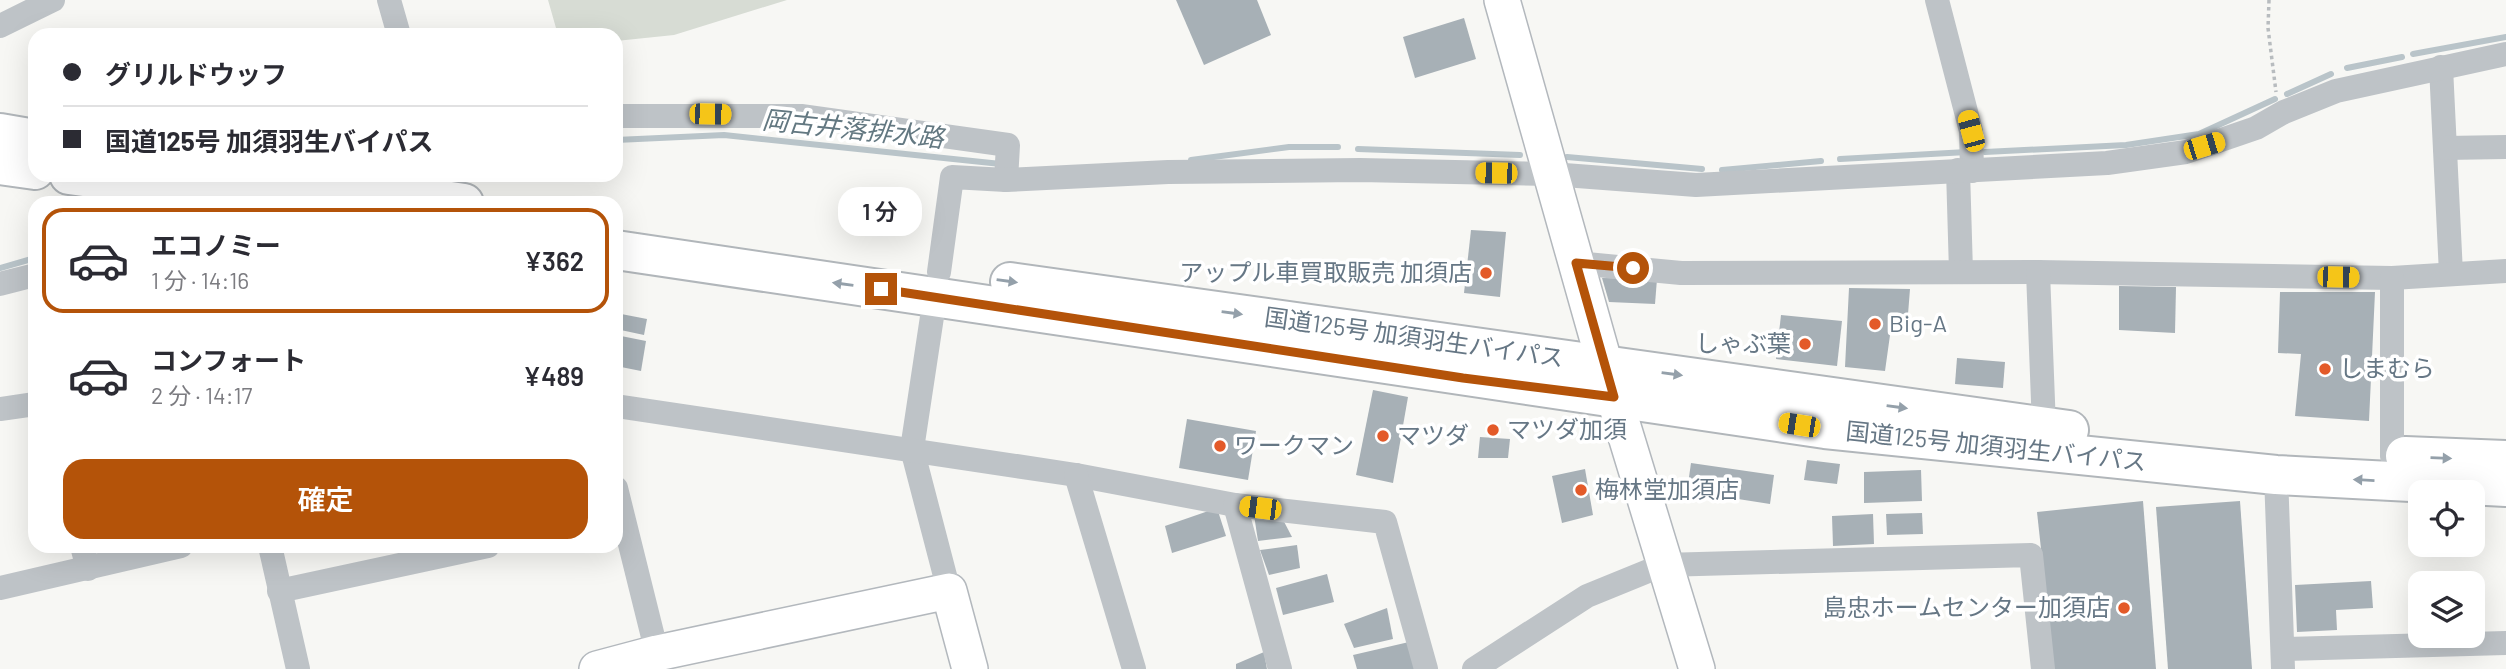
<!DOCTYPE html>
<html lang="ja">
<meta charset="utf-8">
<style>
body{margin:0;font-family:Barlow,"Noto Sans JP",sans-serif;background:#f7f7f7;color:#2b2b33;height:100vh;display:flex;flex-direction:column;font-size:26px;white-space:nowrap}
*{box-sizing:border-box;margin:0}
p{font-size:23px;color:#7c7c81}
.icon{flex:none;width:38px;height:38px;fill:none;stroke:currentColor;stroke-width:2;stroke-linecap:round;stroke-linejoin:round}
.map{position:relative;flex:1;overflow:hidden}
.side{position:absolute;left:28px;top:196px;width:595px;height:357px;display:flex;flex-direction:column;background:#fff;border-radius:21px;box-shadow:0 7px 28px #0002}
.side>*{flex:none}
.hud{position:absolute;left:28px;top:28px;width:595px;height:154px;border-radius:21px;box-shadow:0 7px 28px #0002;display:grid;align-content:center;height:154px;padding:0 35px;background:#fff}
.fabs{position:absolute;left:2408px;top:480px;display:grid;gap:14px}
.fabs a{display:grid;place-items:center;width:77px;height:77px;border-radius:14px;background:#fff;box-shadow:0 7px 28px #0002;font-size:35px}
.end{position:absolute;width:32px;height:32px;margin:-16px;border:9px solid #b45309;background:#fff;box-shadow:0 0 0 4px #fff}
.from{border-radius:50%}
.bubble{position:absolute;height:49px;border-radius:21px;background:#fff;box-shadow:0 7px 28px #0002;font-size:23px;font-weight:600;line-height:49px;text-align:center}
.car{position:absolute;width:21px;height:42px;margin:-21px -10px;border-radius:9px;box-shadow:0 0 5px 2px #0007;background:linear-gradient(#f5c518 24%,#345 0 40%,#f5c518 0 76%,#345 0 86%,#f5c518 0)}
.hud b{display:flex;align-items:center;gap:24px;height:66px;font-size:26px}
.hud b+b{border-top:2px solid #e1e1e2}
.hud i{width:18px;height:18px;background:#2b2b33}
ul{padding:12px 0 0;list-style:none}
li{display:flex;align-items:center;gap:21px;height:105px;margin:0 14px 10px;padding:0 21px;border:4px solid transparent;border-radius:21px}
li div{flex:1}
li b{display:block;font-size:26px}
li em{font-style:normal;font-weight:600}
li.selected{border-color:#b45309}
li>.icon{width:63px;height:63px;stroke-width:1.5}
.button{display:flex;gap:14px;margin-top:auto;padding:14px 35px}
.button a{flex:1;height:80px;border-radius:21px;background:#b45309;color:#fff;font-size:28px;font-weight:600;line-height:80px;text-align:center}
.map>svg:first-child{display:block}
</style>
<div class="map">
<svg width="2506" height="669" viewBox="0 0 2506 669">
<rect width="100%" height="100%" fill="#f7f7f4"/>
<path fill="#d7dcd4" d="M 548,0 L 787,0 L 674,35 L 616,41 L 616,35 L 558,35 Z"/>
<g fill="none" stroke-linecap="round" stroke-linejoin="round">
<g stroke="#b9c4c9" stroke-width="6">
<path d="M 2413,54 L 2506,37"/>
<path d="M 2347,68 L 2402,57"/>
<path d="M 2287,94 L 2331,74"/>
<path d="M 616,140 L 724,135 L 1001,164"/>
<path d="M 1358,149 L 1520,155"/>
<path d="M 1985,152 L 2126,145 L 2199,134 L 2275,99"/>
<path d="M 1567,157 L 1702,169"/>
<path d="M 1840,159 L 1967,152"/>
<path d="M 1191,160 L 1289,147 L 1338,147"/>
<path d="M 1722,170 L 1821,161"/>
<path d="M 0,268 L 35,258"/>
</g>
</g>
<g fill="#a7b0b6">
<path d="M 1176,0 L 1257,0 L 1271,35 L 1204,65 Z"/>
<path d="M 1464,18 L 1476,59 L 1415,78 L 1403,37 Z"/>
<path d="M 1471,230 L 1506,232 L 1500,297 L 1464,293 Z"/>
<path d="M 1602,278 L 1657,279 L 1655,304 L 1609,302 Z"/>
<path d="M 2119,286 L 2176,287 L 2175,333 L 2119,330 Z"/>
<path d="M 1849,288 L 1910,289 L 1907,327 L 1891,328 L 1885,371 L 1845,367 Z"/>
<path d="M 2280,292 L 2375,292 L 2369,421 L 2295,416 L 2301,354 L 2278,353 Z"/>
<path d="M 616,313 L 647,319 L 644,335 L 616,329 Z"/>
<path d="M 1781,315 L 1842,321 L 1837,366 L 1776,359 Z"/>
<path d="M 616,335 L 646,341 L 641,371 L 616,366 Z"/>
<path d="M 1957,358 L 2005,362 L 2003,388 L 1955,384 Z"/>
<path d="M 1373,390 L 1408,397 L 1393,483 L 1356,475 Z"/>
<path d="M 1187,419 L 1256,431 L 1248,480 L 1179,468 Z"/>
<path d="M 1480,437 L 1510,439 L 1508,458 L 1478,458 Z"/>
<path d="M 1807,460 L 1840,464 L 1837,484 L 1804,480 Z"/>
<path d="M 1691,463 L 1774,475 L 1770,504 L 1687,491 Z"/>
<path d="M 1585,469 L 1593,515 L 1562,523 L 1552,476 Z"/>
<path d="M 1921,470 L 1922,501 L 1864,503 L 1864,472 Z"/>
<path d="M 2143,501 L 2156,669 L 2054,669 L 2037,512 Z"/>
<path d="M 2240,501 L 2252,669 L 2168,669 L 2156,507 Z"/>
<path d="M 1217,508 L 1226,536 L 1172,553 L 1165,526 Z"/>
<path d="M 1279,512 L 1292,537 L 1258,541 L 1254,515 Z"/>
<path d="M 1922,513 L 1923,534 L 1887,535 L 1886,514 Z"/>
<path d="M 1873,514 L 1874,544 L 1833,546 L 1832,516 Z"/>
<path d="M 1297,545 L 1300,568 L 1269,575 L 1260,550 Z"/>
<path d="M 1327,574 L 1334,602 L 1283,615 L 1276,588 Z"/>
<path d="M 2371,581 L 2373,608 L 2336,610 L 2337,630 L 2297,632 L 2295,585 Z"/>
<path d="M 1387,608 L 1393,639 L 1354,648 L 1344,624 Z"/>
<path d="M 1409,642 L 1415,669 L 1357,669 L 1353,655 Z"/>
<path d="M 1264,652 L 1267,669 L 1236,669 L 1236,664 Z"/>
</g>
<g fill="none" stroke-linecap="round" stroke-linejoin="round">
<g stroke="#b3b8bd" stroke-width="38">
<g id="secondary">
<path d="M 1502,0 L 1614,397 L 1697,669"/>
<path d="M 597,669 L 657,653 L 949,591 L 970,669"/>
</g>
</g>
<g stroke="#b1b6ba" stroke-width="42">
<g id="highway">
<path d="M 0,133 L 35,139"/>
<path d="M 0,165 L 35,170"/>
<path d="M 69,175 L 273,203"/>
<path d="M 276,175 L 464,203"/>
<path d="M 616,250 L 1825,429 L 2276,475 L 2506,487"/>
<path d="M 1010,282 L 2069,430"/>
<path d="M 2405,456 L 2506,460"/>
</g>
</g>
<path stroke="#b8bcbf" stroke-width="3.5" stroke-dasharray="3.5 3.5" stroke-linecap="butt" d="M 2269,0 L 2268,28 L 2276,92"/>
<g stroke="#bec3c7" stroke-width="24">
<path d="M 389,0 L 399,35"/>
<path d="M 1937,0 L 1971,131 L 1972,171"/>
<path d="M 0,26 L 53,0"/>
<path d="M 2441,67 L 2451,274"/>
<path d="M 616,116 L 801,116 L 1008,145 L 1006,180"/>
<path d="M 2445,148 L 2506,147"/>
<path d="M 1958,170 L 1961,272"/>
<path d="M 1576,263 L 1681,273 L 2038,272 L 2392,278 L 2506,271"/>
<path d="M 939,272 L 952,177 L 1006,180 L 1168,172 L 1360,170 L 1551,174 L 1696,185 L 2107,163 L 2186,152 L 2256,128 L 2284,112 L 2336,91 L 2506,54"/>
<path d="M 2038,272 L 2044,427"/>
<path d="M 2392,278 L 2392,456"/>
<path d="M 0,284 L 35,275"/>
<path d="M 935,297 L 912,449 L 949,591"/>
<path d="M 616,406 L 1076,475 L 1235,505 L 1385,522 L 1426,669"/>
<path d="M 0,409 L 35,404"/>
<path d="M 1076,475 L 1134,669"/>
<path d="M 2276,475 L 2283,669"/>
<path d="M 616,488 L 657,653"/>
<path d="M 1235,505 L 1280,669"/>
<path d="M 82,546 L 88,569"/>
<path d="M 270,546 L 298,669"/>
<path d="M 0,588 L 181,546"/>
<path d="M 279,591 L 488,546"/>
<path d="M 2284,649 L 2506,643"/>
<path d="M 1474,669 L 1587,596 L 1663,565 L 2031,555 L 2043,669"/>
</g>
<use href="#secondary" stroke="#fff" stroke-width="35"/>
<use href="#highway" stroke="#fff" stroke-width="38"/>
</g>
<defs><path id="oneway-solid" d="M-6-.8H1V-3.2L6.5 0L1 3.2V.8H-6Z" transform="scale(1.75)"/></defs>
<g fill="#94a0aa">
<use href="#oneway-solid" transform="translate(1007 281) rotate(8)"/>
<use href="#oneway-solid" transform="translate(843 284) rotate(-172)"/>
<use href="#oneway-solid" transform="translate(1232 313) rotate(8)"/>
<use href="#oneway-solid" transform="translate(1672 374) rotate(8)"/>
<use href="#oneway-solid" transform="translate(1897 407) rotate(8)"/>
<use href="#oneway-solid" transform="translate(2441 458) rotate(2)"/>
<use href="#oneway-solid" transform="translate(2364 480) rotate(-177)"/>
</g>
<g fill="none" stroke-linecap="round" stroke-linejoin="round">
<path stroke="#b45309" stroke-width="9" d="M 881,289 L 1463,378 L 1614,397 L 1576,263 L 1633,268"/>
</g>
<g fill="#e35a29" stroke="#fff" stroke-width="2.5">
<circle cx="1486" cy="273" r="7"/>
<circle cx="1875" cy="324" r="7"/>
<circle cx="1805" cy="344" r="7"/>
<circle cx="2325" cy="369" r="7"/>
<circle cx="1493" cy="430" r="7"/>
<circle cx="1383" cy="436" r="7"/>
<circle cx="1220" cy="446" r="7"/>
<circle cx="1581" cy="490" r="7"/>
<circle cx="2124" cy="608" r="7"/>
</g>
<g text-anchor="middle" stroke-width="7" stroke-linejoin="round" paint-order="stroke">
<g font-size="24" fill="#667785" stroke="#fff" text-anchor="start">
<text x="1472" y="281" text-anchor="end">アップル車買取販売 加須店</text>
<text x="1889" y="332">Big-A</text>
<text x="1791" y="352" text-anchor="end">しゃぶ葉</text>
<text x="2339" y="377">しまむら</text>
<text x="1507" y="438">マツダ加須</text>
<text x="1397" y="444">マツダ</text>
<text x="1234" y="454">ワークマン</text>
<text x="1595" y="498">梅林堂加須店</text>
<text x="2110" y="616" text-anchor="end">島忠ホームセンター加須店</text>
</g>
<g font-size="24" fill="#667785" stroke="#fff">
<text transform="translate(1414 338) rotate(8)" y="8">国道125号 加須羽生バイパス</text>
<text transform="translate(1996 447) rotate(6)" y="8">国道125号 加須羽生バイパス</text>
</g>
<g font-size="26" font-style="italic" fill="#637881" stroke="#fff">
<text transform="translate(853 129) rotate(6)" y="9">岡古井落排水路</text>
</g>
</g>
</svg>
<div class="fabs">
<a><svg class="icon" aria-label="locate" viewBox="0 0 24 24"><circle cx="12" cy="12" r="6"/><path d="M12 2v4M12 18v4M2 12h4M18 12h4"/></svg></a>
<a><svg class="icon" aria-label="layers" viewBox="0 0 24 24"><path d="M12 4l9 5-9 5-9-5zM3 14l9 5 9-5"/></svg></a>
</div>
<i class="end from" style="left:1633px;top:268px"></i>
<i class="end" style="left:881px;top:289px"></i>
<div class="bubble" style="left:838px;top:187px;width:84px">1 分</div>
<i class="car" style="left:710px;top:114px;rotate:91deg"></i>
<i class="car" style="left:1971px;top:131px;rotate:345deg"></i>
<i class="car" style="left:2204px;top:146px;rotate:73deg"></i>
<i class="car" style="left:1496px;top:173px;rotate:271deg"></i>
<i class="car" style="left:2338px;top:277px;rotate:91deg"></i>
<i class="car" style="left:1799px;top:425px;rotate:279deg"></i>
<i class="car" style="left:1260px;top:508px;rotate:277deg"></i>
<div class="hud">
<b><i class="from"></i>グリルドウッフ</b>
<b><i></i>国道125号 加須羽生バイパス</b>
</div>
<section class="side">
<ul>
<li class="selected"><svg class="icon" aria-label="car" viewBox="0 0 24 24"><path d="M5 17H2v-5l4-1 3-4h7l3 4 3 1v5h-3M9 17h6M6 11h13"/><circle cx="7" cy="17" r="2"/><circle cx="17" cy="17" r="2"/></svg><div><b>エコノミー</b><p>1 分 · 14:16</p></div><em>¥362</em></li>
<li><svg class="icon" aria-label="car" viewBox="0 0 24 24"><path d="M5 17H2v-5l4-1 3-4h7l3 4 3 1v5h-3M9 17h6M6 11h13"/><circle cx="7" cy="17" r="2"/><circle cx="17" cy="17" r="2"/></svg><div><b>コンフォート</b><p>2 分 · 14:17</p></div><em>¥489</em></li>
</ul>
<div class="button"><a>確定</a></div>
</section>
</div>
